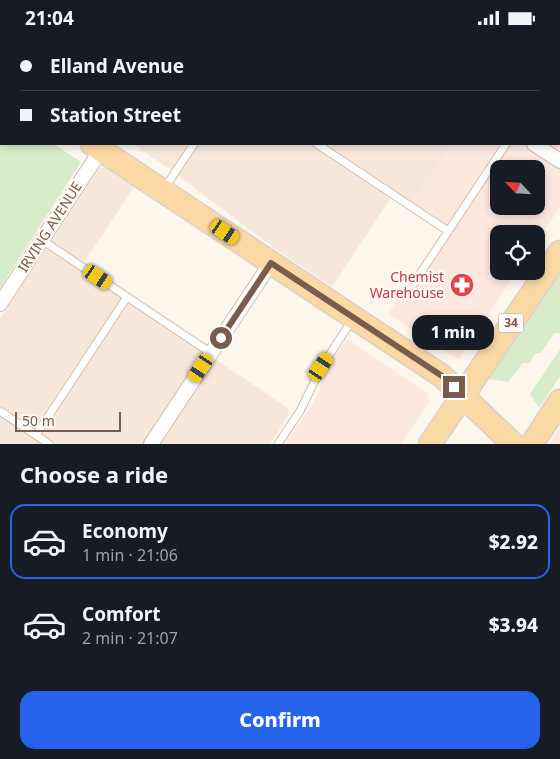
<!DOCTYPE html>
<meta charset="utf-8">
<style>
body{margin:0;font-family:"Noto Sans",sans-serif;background:#20242c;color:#f1f3f6;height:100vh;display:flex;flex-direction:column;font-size:19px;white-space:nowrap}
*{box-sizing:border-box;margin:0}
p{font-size:16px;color:#9ea1a6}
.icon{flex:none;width:28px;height:28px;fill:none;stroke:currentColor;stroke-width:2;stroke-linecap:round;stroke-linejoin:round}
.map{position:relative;height:409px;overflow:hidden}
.sheet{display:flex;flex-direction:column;background:#171b24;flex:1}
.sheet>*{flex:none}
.hud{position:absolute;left:0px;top:0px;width:560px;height:110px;box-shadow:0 2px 8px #0003;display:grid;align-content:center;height:110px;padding:0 20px;background:#171b24}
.needle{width:32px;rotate:295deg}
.fabs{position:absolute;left:490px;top:125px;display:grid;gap:10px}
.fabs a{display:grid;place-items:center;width:55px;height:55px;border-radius:10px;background:#171b24;box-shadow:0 2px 8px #0003;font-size:25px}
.scale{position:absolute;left:15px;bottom:12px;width:106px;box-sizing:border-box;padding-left:5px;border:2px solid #7a5c4d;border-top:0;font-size:14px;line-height:18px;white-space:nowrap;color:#7a5c4d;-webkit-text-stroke:4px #fffaf3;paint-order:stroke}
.end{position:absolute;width:22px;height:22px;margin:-11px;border:6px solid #7a5c4d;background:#fff;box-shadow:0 0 0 2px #fff}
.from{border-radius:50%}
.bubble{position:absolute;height:35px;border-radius:15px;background:#171b24;box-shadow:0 2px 8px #0003;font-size:16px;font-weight:800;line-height:35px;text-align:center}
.car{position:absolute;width:15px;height:30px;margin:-15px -8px;border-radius:6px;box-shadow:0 0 4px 1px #0007;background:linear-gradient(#f5c518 24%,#345 0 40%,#f5c518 0 76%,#345 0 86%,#f5c518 0)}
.hud b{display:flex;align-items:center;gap:18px;height:48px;font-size:19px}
.hud b+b{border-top:1px solid #363941}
.hud i{width:12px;height:12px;background:#f1f3f6}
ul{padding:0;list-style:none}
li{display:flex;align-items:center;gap:15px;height:75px;margin:0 10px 8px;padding:0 10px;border:2px solid transparent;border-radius:15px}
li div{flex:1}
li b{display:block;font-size:19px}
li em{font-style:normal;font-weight:800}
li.current{border-color:#2563eb}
li>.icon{width:45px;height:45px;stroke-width:1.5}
h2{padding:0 20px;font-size:22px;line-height:60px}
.cta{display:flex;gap:10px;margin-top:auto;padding:10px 20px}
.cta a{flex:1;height:58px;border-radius:15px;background:#2563eb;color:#fff;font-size:20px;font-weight:800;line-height:58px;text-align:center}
.status{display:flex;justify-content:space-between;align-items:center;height:35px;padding:0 25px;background:#171b24;direction:ltr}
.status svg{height:14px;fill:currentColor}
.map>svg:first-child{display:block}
</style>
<div class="status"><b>21:04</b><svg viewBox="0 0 49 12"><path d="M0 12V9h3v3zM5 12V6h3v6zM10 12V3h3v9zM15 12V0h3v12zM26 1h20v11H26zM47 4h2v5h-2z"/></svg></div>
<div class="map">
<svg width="560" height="409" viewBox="0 0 560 409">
<rect width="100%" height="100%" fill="#fdf6ec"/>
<g fill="#f5e8da">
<path d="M 0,0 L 464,0 L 1,1 L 1,21 Z"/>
<path d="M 132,109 L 452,109 L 410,169 L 394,158 L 332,252 L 281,218 L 168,133 Z"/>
<path d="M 100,133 L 105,133 L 134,152 L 80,234 L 288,373 L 289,380 L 270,409 L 0,409 L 0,284 Z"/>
</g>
<g fill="#fde8e0" fill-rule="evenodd">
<path d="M 464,0 L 560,0 L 560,172 L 536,208 L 536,199 L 499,199 L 499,236 L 517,236 L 459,325 L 388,279 L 445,192 L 410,169 L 452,109 L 559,109 L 559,1 ZM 499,134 L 536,134 L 536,171 L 499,171 Z"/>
<path d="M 347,304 L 427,358 L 429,367 L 401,409 L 285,409 L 317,362 L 325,336 Z"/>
<path d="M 560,392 L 560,409 L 549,409 Z"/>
</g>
<g fill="#d8ecc9">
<path d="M 0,72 L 1,109 L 54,109 L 81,127 L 0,253 Z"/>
<path d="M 560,239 L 560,298 L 554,298 L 541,318 L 536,318 L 529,328 L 523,328 L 508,347 L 489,344 Z"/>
<path d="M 560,314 L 560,341 L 539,373 L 530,359 Z"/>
</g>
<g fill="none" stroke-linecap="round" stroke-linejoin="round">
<g stroke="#d1beb0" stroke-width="9">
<g id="service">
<path d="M 154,0 L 156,1"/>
<path d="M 559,40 L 560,38"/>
<path d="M 317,109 L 448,196"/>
<path d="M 164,154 L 194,109"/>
<path d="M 42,205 L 211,318"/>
<path d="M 410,254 L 506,109"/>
<path d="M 0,376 L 49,409"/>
<path d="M 36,400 L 127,262"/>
<path d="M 278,409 L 300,376 L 321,333 L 352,285"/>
</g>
</g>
<g stroke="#d1beb0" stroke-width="16">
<g id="minor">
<path d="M 371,0 L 373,1"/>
<path d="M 534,109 L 560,126"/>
<path d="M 0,269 L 101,115"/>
<path d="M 151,409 L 271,228"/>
</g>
</g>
<g stroke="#dad1cd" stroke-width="25">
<g id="primary">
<path d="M 0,47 L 1,48"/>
<path d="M 92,109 L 442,341 L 513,409"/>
<path d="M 430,409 L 560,217"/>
<path d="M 532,409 L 560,366"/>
</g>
</g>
<use href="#service" stroke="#fff" stroke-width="7"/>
<use href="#minor" stroke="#fff" stroke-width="14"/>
<use href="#primary" stroke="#fbd9a5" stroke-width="22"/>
</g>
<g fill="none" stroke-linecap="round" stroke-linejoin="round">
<path stroke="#7a5c4d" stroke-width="6" d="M 221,303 L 271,228 L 442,341 L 454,352"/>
</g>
<defs>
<g id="pharmacy-disc" transform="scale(1.25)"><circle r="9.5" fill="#e0444e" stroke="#fffaf3"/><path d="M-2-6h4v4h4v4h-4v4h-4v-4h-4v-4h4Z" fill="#fff"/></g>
</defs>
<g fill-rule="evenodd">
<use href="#pharmacy-disc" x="462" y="250"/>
</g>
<g text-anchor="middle" stroke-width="5" stroke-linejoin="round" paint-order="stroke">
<rect fill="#fffaf3" stroke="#a28b7f" stroke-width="1" x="498.5" y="278.5" width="25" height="19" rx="4"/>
<g font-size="12" font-weight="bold" fill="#7a5c4d">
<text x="511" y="292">34</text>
</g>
<g font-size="14" fill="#7a5c4d" stroke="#fffaf3">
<text transform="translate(50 192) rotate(-57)" y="5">IRVING AVENUE</text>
</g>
<g font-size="14" fill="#be3a42" stroke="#fffaf3" text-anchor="end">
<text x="444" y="247">Chemist<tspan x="444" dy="16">Warehouse</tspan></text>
</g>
</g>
</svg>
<div class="fabs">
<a><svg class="needle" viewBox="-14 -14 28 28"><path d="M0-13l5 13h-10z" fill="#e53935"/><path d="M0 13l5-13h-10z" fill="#9ea1a6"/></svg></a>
<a><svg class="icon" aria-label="locate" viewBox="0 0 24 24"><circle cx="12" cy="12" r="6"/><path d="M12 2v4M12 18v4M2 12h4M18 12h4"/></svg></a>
</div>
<div class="scale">50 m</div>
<i class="end from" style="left:221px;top:303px"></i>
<i class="end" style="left:454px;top:352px"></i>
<div class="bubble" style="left:412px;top:280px;width:82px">1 min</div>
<i class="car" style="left:225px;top:197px;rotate:124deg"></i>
<i class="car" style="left:98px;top:242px;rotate:124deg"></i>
<i class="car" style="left:321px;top:332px;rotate:34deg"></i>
<i class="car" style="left:201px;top:333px;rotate:213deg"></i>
<div class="hud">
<b><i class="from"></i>Elland Avenue</b>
<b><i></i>Station Street</b>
</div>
</div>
<section class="sheet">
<h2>Choose a ride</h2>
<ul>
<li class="current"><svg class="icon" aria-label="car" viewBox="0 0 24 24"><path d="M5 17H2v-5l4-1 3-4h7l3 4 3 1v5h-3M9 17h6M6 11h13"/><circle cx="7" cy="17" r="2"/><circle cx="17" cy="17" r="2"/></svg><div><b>Economy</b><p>1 min · 21:06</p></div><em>$2.92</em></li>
<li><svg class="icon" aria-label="car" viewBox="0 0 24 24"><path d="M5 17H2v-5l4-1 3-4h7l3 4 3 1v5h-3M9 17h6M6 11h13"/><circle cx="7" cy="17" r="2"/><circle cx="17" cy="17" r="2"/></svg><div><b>Comfort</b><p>2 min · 21:07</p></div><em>$3.94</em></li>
</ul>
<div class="cta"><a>Confirm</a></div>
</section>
